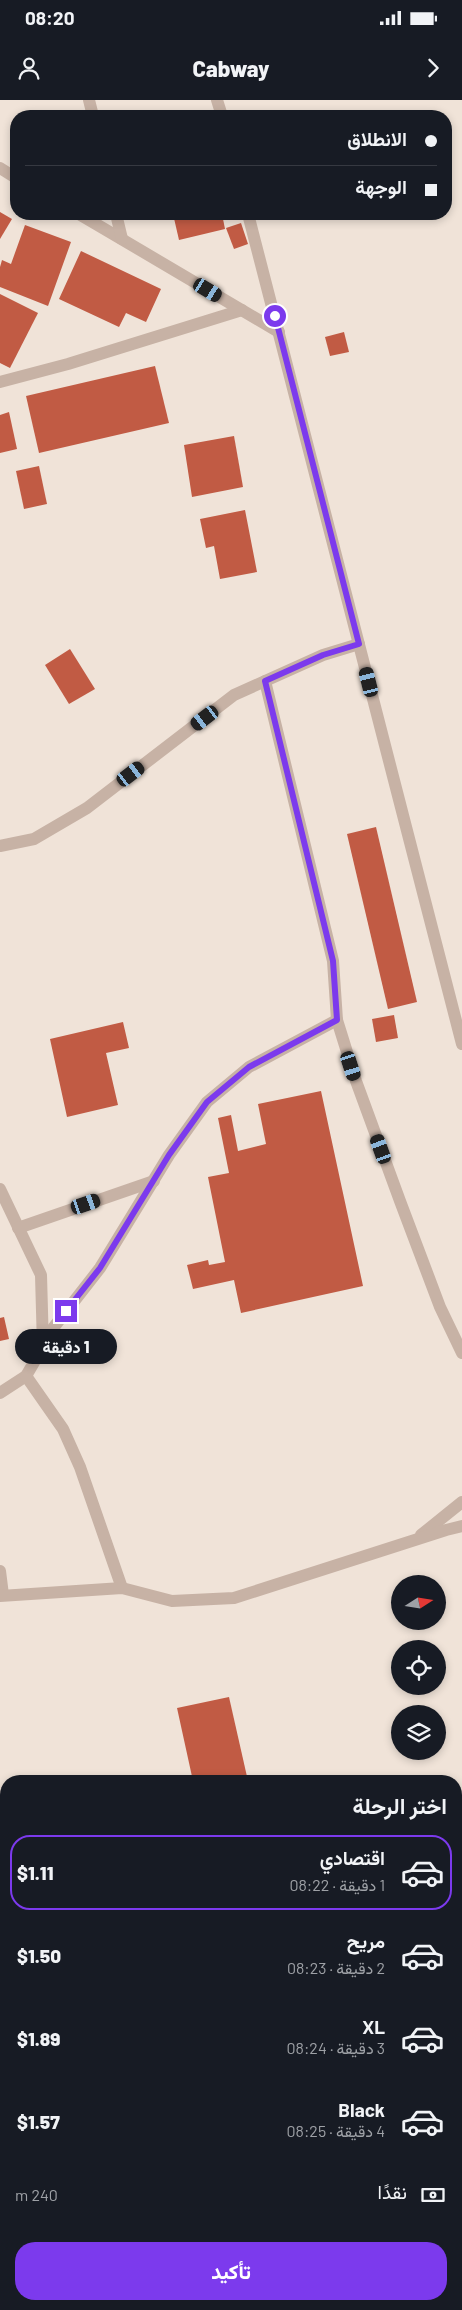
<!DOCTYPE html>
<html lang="ar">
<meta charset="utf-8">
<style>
body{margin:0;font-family:Barlow,Vazirmatn,sans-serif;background:#20242c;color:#f1f3f6;direction:rtl;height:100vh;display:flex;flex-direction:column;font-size:19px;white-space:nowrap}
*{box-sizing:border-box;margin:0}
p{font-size:16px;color:#9ea1a6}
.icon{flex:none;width:28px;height:28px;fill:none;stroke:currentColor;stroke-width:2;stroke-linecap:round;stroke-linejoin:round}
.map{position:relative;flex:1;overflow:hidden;direction:ltr}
.details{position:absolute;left:0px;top:1675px;width:462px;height:535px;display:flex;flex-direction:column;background:#171b24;border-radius:20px 20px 0 0;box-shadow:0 2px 8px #0003;direction:rtl}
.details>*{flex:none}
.hud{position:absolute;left:10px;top:10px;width:442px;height:110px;border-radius:20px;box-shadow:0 2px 8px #0003;direction:rtl;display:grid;align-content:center;height:110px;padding:0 15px;background:#171b24}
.needle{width:32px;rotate:78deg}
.fabs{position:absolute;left:391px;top:1475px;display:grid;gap:10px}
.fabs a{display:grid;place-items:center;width:55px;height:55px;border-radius:50%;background:#171b24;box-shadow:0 2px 8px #0003;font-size:25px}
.end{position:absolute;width:22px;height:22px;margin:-11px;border:6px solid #7c3aed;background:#fff;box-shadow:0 0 0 2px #fff}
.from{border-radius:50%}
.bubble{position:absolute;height:35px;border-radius:18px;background:#171b24;box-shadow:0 2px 8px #0003;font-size:16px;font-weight:800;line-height:35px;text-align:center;direction:rtl}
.car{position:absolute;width:15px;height:30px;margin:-15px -8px;border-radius:6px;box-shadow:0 0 4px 1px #0007;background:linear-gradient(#222 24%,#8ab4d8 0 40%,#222 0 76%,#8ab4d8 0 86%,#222 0)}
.hud b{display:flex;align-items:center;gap:18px;height:48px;font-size:19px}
.hud b+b{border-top:1px solid #363941}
.hud i{width:12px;height:12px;background:#f1f3f6}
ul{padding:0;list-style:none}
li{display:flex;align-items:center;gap:15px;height:75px;margin:0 10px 8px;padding:0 5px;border:2px solid transparent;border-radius:20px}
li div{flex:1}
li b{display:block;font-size:19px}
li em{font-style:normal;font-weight:800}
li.current{border-color:#7c3aed}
li>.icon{width:45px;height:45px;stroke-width:1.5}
h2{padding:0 15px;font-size:22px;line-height:60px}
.pay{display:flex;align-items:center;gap:12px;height:55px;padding:0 15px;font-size:19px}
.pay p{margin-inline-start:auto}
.primary-button{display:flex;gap:10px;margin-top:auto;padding:10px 15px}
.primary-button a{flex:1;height:58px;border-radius:20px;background:#7c3aed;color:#fff;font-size:20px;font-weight:800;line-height:58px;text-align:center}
.status{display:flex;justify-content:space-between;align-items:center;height:35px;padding:0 25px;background:#171b24;direction:ltr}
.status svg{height:14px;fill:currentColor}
header{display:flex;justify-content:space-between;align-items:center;height:65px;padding:0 15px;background:#171b24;font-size:22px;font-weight:800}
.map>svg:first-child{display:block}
</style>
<div class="status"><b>08:20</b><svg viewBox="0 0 49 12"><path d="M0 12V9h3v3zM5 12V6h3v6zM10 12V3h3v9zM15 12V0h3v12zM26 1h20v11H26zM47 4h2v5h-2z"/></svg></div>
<header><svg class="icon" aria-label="forward" viewBox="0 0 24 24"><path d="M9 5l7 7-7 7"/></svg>Cabway<svg class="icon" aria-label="person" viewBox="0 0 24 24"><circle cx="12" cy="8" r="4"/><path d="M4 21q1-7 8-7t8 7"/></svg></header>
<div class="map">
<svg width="462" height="2210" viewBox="0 0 462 2210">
<rect width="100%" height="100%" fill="#f0e3d8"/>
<g fill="#c15b44">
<path d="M 0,112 L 12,119 L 0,139 Z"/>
<path d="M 173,114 L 222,114 L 225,129 L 179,140 Z"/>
<path d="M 241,123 L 248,144 L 234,149 L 226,128 Z"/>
<path d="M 25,125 L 71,142 L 48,206 L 0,187 L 0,167 L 2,160 L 11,164 Z"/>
<path d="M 81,151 L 161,189 L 146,222 L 126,213 L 119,227 L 59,199 Z"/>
<path d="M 0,194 L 38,213 L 10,268 L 0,263 Z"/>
<path d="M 344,232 L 349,252 L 330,256 L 325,237 Z"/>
<path d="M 155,266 L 169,323 L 39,353 L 26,296 Z"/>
<path d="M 9,312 L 17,349 L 0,353 L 0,315 Z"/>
<path d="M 234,336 L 243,387 L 192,397 L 184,345 Z"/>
<path d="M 39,366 L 47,404 L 24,409 L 16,371 Z"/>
<path d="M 245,410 L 257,472 L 220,479 L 214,446 L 206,448 L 200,419 Z"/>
<path d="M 70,549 L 95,589 L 69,604 L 45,565 Z"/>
<path d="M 376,727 L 417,902 L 388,909 L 347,734 Z"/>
<path d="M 394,915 L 398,938 L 376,942 L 372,919 Z"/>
<path d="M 123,922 L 129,948 L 106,953 L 118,1005 L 67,1017 L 50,939 Z"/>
<path d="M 321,991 L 363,1186 L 241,1213 L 234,1180 L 193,1189 L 187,1165 L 208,1160 L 209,1165 L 225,1162 L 208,1077 L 229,1073 L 218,1018 L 231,1015 L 238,1051 L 266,1044 L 258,1004 Z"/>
<path d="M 4,1217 L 9,1239 L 0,1241 L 0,1218 Z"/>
<path d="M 229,1597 L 248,1681 L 193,1681 L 177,1608 Z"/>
</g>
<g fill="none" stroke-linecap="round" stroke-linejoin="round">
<g stroke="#c7b2a5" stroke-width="12">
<path d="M 265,581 L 333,861 L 337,920 L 356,981 L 400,1101 L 440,1207 L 462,1253"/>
<path d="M 0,746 L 34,739 L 87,708 L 234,595 L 323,555 L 359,544"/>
<path d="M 0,1089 L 41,1175 L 43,1247 L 26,1276 L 0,1293"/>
<path d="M 18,1128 L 154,1081"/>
<path d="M 43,1241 L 100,1168 L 169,1055 L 207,1002 L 249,967 L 337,920"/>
<path d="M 26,1276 L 63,1329 L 80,1367 L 122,1488"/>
<path d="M 421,1435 L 462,1402"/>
<path d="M 0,1471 L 3,1495"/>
<path d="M 0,1496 L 122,1488 L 172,1501 L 234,1498 L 446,1430 L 462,1426"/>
</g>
<g stroke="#c7b2a5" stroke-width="12">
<path d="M 89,0 L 93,16"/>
<path d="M 217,0 L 222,16"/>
<path d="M 0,68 L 16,78"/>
<path d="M 79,114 L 279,232"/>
<path d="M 116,114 L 122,139"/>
<path d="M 248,114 L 462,944"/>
<path d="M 0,282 L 68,264 L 242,210"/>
</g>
<g stroke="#745f57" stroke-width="12">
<path d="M 456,1988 L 462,1987"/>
<path d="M 0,2112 L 6,2110"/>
</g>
<g stroke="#332926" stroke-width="4" stroke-dasharray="1 4" stroke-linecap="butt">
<path d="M 456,1923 L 462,1921"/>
<path d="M 0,2045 L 6,2044"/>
</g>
</g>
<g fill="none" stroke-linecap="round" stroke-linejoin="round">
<path stroke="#7c3aed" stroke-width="6" d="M 66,1211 L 100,1168 L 169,1055 L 207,1002 L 249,967 L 337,920 L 333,861 L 265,581 L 323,555 L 359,544 L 275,216"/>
</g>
</svg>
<div class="fabs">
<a><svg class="needle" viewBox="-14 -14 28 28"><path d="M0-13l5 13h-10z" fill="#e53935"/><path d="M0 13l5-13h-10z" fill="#9ea1a6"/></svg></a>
<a><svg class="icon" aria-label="locate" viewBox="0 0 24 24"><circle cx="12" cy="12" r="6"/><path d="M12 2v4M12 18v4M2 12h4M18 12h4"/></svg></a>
<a><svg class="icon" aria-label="layers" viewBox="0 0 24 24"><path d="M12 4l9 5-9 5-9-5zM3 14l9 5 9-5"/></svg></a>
</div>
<i class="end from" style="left:275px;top:216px"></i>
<i class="end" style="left:66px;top:1211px"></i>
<div class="bubble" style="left:15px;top:1229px;width:102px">1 دقيقة</div>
<i class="car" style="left:208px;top:190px;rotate:121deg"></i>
<i class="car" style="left:369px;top:582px;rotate:346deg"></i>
<i class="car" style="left:205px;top:618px;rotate:233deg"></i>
<i class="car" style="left:131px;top:674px;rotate:53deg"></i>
<i class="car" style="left:351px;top:966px;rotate:162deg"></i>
<i class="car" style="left:381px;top:1049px;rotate:340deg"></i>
<i class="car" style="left:86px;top:1104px;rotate:71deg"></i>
<div class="hud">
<b><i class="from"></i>الانطلاق</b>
<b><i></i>الوجهة</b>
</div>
<section class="details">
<h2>اختر الرحلة</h2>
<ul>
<li class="current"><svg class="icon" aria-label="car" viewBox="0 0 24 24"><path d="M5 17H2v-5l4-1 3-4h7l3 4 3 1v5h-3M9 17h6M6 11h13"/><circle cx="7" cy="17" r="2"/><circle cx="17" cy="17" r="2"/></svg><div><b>اقتصادي</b><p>1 دقيقة · 08:22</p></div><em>$1.11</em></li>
<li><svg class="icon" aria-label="car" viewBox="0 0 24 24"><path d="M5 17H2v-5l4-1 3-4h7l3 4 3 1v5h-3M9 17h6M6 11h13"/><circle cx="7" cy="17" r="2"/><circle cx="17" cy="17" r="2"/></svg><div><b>مريح</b><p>2 دقيقة · 08:23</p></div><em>$1.50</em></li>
<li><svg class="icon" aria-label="car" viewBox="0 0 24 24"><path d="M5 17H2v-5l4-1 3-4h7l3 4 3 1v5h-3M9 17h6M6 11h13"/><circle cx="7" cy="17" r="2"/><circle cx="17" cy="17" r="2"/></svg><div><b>XL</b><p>3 دقيقة · 08:24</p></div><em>$1.89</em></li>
<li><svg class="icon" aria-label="car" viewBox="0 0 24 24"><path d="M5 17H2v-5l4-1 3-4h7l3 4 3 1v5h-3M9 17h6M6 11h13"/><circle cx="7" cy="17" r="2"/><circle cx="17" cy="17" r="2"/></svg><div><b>Black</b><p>4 دقيقة · 08:25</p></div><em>$1.57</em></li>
</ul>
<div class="pay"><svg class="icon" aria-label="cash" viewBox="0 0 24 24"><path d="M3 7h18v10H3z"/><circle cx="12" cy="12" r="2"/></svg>نقدًا<p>240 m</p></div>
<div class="primary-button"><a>تأكيد</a></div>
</section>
</div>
